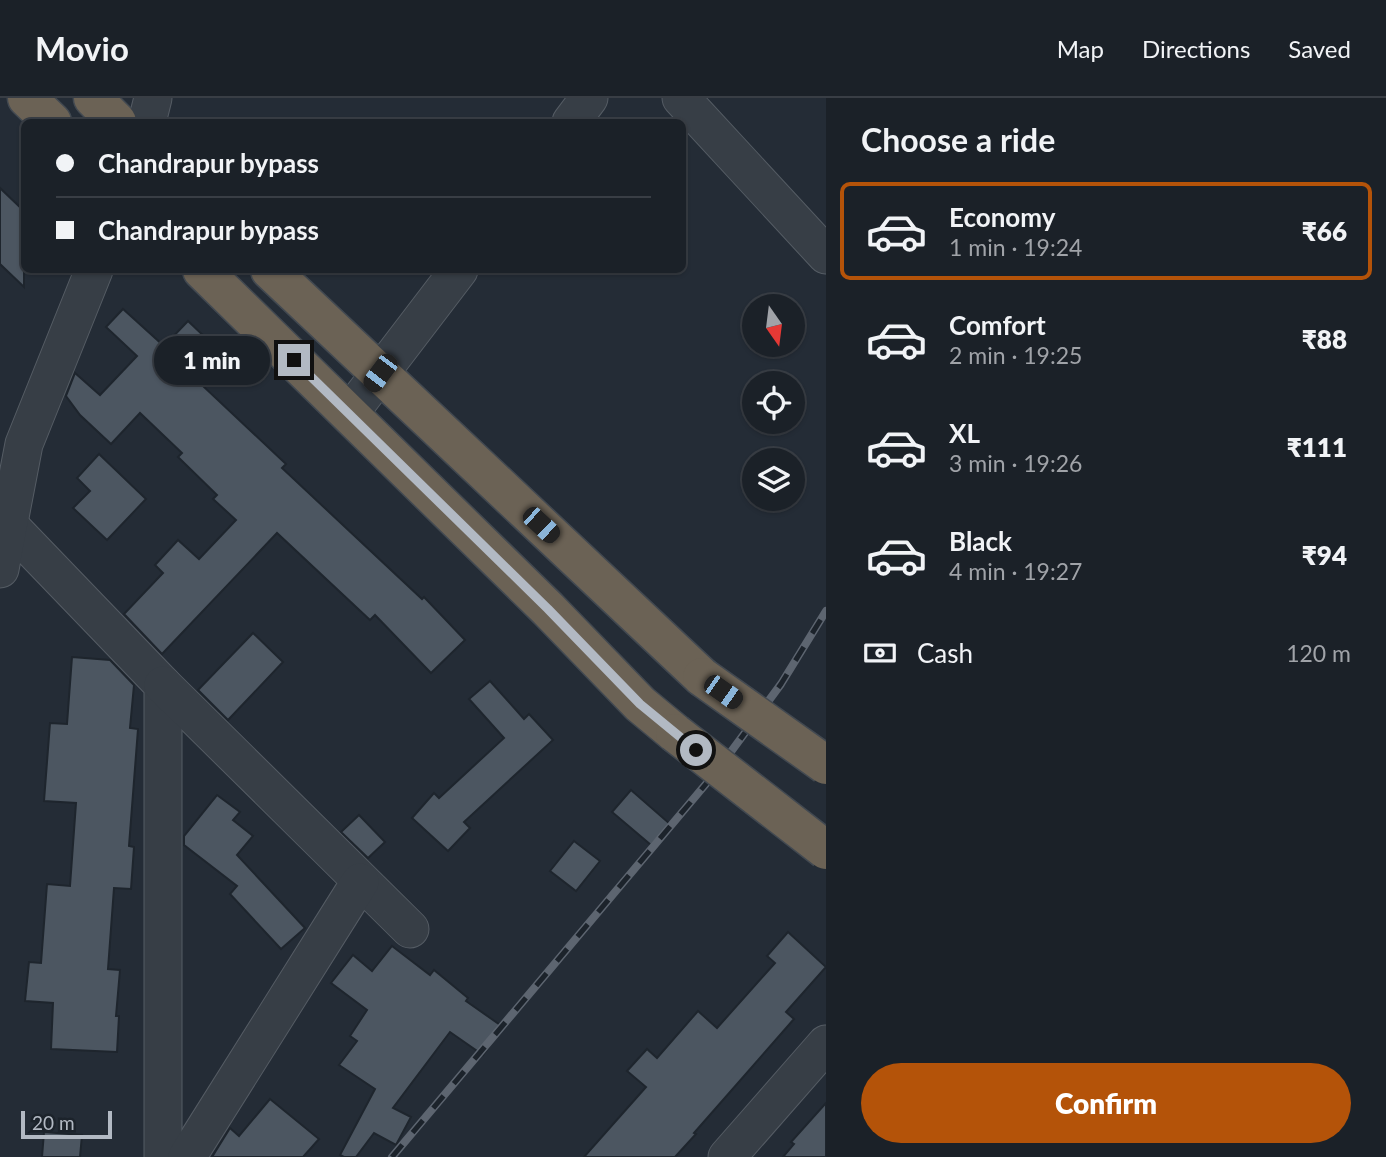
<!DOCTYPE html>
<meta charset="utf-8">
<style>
body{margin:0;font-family:Lato,sans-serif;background:#282e34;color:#f1f3f6;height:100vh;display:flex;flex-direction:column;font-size:26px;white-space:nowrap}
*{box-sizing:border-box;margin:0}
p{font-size:23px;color:#a0a3a8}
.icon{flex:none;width:38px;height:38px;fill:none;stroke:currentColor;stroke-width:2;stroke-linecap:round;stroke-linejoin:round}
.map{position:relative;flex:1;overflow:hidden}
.drawer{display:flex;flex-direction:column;background:#1b2128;width:560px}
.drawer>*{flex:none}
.guide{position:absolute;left:21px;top:21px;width:665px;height:154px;border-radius:10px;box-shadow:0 2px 5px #0004,0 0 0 2px #393e45;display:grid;align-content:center;height:154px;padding:0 35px;background:#1b2128}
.needle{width:46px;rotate:166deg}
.fabs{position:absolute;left:742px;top:196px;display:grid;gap:14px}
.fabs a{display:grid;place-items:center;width:63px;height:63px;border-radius:50%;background:#1b2128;box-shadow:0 2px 5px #0004,0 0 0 2px #393e45;font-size:35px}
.scale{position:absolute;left:21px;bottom:18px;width:91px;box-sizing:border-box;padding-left:7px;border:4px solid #b2b9c3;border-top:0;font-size:19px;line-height:24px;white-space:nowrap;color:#b2b9c3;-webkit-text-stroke:5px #1c232b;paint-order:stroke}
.end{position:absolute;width:32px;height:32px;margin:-16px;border:9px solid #b2b9c3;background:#111;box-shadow:0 0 0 4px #111}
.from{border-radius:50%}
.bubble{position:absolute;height:49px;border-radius:24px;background:#1b2128;box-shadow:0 2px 5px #0004,0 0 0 2px #393e45;font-size:23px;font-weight:800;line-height:49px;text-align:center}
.car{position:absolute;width:21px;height:42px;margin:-21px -10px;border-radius:9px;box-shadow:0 0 5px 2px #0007;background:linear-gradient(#222 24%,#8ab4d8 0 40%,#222 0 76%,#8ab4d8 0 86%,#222 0)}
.guide b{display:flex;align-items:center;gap:24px;height:66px;font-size:26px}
.guide b+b{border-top:2px solid #393e45}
.guide i{width:18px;height:18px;background:#f1f3f6}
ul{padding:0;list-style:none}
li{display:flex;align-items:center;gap:21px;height:98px;margin:0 14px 10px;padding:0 21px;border:4px solid transparent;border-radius:10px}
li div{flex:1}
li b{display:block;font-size:26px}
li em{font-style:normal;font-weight:800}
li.on{border-color:#b45309}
li>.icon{width:63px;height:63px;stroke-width:1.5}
h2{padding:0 35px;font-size:32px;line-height:84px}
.pay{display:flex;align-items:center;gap:18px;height:77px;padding:0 35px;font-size:26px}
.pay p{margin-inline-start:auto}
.cta{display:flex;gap:14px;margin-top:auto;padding:14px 35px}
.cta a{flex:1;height:80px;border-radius:42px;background:#b45309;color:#fff;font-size:28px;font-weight:800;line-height:80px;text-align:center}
header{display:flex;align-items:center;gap:42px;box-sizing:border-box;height:98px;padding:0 35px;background:#1b2128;border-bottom:2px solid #393e45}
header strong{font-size:33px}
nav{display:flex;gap:38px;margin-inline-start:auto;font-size:24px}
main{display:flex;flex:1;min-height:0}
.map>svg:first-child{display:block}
</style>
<header>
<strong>Movio</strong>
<nav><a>Map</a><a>Directions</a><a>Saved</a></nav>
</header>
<main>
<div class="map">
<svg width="826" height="1059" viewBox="0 0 826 1059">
<rect width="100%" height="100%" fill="#242c36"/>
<g fill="#4c5661" stroke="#1e252d" stroke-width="2">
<path d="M 0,90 L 24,113 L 24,189 L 0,166 Z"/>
<path d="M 123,211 L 164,248 L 188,223 L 208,242 L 186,265 L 207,284 L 203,288 L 286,366 L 282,370 L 422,501 L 424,499 L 465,542 L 431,575 L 375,517 L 370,522 L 277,435 L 162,556 L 124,516 L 163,475 L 155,467 L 178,442 L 199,461 L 236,422 L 213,401 L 217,397 L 178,359 L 182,355 L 140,315 L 111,346 L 80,317 L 66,298 L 75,275 L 100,297 L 137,258 L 106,229 Z"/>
<path d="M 99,356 L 146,401 L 107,442 L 73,410 L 90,393 L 77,380 Z"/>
<path d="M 253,535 L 283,564 L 228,622 L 198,592 Z"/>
<path d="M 72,559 L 110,562 L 134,587 L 130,630 L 138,631 L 129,748 L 134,749 L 131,791 L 114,790 L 108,871 L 120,872 L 116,918 L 119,918 L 117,954 L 51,951 L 53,905 L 25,903 L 29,864 L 41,865 L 47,786 L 70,788 L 76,705 L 44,703 L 50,625 L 67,626 Z"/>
<path d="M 490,583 L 524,621 L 529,616 L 553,642 L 464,724 L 470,730 L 448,753 L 412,720 L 434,695 L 439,700 L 504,640 L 469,601 Z"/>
<path d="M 631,692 L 670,726 L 651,747 L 612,714 Z"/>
<path d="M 217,697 L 240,714 L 233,722 L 253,738 L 237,757 L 305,830 L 281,851 L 230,796 L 237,788 L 184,747 L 184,738 Z"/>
<path d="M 359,717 L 385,744 L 368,760 L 341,734 Z"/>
<path d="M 574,743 L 600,763 L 576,793 L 550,773 Z"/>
<path d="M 788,834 L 826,869 L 786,914 L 794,921 L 694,1035 L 696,1036 L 675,1059 L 584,1059 L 646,989 L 627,973 L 647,951 L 657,960 L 698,913 L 717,930 L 775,865 L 767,858 Z"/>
<path d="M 392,848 L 430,877 L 434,872 L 468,900 L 466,903 L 503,929 L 483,957 L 450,934 L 393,1010 L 411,1019 L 396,1047 L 374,1035 L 356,1059 L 344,1059 L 340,1057 L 375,991 L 339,967 L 357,943 L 350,938 L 367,912 L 331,885 L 353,857 L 372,873 Z"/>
<path d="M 270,1001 L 319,1041 L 303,1059 L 212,1059 L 230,1030 L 239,1038 Z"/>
<path d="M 826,1005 L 826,1059 L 783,1059 L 794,1046 L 791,1044 Z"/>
<path d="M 44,1034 L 82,1037 L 80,1059 L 42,1059 Z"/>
</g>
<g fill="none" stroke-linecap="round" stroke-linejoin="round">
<g stroke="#555c64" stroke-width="39">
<g id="minor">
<path d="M 681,0 L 826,157"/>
<path d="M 147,24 L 153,0"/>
<path d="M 571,24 L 589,0"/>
<path d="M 349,316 L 459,172"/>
<path d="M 8,426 L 163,587 L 163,1059"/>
<path d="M 0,471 L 24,346 L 94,172"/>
<path d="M 163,587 L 410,831"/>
<path d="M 187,1059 L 360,784"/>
<path d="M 727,1059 L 826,946"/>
</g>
</g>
<g stroke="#424951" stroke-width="41">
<g id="highway">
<path d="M 27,0 L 52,24"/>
<path d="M 93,0 L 117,24"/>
<path d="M 202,172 L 548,511 L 640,606 L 675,635"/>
<path d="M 270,172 L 702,579"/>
</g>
</g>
<use href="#minor" stroke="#373e46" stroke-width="37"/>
<use href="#highway" stroke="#6b6255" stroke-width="38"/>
<g stroke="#5d6570" stroke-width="8">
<path id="rail" d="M 392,1059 L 716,674 L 781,586 L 826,513"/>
</g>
<use href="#rail" stroke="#1c232b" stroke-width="5" stroke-dasharray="16" stroke-linecap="butt"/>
<g stroke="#424951" stroke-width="41" stroke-linecap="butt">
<g id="highway-bridge">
<path d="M 702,579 L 826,667"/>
<path d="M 675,635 L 826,752"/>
</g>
</g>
<use href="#highway-bridge" stroke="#6b6255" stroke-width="38"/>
</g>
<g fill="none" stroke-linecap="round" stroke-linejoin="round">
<path stroke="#b2b9c3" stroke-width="9" d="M 294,262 L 548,511 L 640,606 L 696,652"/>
</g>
</svg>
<div class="fabs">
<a><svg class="needle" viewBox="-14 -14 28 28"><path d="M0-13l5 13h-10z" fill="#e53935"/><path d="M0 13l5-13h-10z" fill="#a0a3a8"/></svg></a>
<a><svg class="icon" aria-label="locate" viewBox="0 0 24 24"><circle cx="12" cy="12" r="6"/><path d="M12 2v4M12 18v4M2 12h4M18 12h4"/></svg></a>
<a><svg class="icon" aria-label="layers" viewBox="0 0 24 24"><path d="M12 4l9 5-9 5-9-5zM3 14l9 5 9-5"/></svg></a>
</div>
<div class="scale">20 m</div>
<i class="end from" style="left:696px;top:652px"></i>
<i class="end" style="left:294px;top:262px"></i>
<div class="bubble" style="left:154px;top:238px;width:116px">1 min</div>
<i class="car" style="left:380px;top:275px;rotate:217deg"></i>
<i class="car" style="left:541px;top:427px;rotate:133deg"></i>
<i class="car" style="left:723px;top:594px;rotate:125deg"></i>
<div class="guide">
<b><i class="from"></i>Chandrapur bypass</b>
<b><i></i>Chandrapur bypass</b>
</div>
</div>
<section class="drawer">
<h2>Choose a ride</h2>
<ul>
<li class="on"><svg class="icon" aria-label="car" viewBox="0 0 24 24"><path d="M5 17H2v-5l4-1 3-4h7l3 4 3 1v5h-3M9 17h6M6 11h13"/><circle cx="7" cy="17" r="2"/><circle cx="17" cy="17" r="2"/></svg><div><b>Economy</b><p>1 min · 19:24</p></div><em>₹66</em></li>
<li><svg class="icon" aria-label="car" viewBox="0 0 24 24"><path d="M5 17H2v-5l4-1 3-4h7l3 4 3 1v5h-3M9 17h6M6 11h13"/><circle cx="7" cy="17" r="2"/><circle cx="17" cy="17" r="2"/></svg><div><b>Comfort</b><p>2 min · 19:25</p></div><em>₹88</em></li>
<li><svg class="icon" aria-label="car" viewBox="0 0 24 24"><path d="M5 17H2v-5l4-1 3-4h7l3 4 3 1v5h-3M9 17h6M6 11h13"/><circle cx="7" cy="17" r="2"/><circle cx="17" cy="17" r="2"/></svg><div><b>XL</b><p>3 min · 19:26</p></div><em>₹111</em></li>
<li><svg class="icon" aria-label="car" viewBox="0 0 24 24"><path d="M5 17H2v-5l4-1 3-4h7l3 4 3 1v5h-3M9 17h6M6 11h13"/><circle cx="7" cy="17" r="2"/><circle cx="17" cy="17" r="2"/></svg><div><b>Black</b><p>4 min · 19:27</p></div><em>₹94</em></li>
</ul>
<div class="pay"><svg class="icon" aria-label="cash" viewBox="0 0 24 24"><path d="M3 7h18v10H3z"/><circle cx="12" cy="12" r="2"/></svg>Cash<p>120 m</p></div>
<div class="cta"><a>Confirm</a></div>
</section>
</main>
